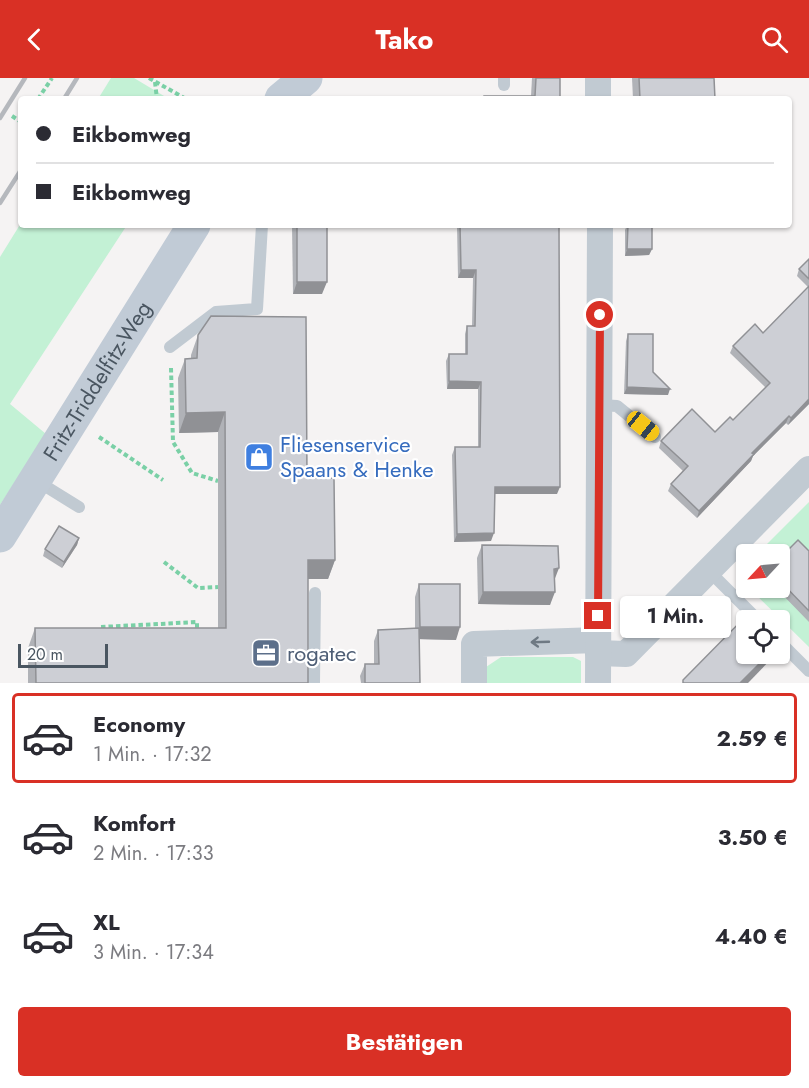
<!DOCTYPE html>
<html lang="de">
<meta charset="utf-8">
<style>
body{margin:0;font-family:Jost,sans-serif;background:#f7f7f7;color:#2b2b33;height:100vh;display:flex;flex-direction:column;font-size:22px;white-space:nowrap}
*{box-sizing:border-box;margin:0}
p{font-size:20px;color:#7c7c81}
.icon{flex:none;width:33px;height:33px;fill:none;stroke:currentColor;stroke-width:2;stroke-linecap:round;stroke-linejoin:round}
.map{position:relative;height:605px;overflow:hidden}
.drawer{display:flex;flex-direction:column;background:#fff;flex:1}
.drawer>*{flex:none}
.top-card{position:absolute;left:18px;top:18px;width:774px;height:132px;border-radius:6px;box-shadow:0 2px 4px #0004;display:grid;align-content:center;height:132px;padding:0 18px;background:#fff}
.needle{width:39px;rotate:244deg}
.fabs{position:absolute;left:736px;top:466px;display:grid;gap:12px}
.fabs a{display:grid;place-items:center;width:54px;height:54px;border-radius:6px;background:#fff;box-shadow:0 2px 4px #0004;font-size:30px}
.scale{position:absolute;left:18px;bottom:15px;width:90px;box-sizing:border-box;padding-left:6px;border:3px solid #4a5661;border-top:0;font-size:16px;line-height:21px;white-space:nowrap;color:#4a5661;-webkit-text-stroke:4px #fff;paint-order:stroke}
.end{position:absolute;width:27px;height:27px;margin:-14px;border:8px solid #d93025;background:#fff;box-shadow:0 0 0 3px #fff}
.from{border-radius:50%}
.bubble{position:absolute;height:42px;border-radius:6px;background:#fff;box-shadow:0 2px 4px #0004;font-size:20px;font-weight:700;line-height:42px;text-align:center}
.car{position:absolute;width:18px;height:36px;margin:-18px -9px;border-radius:8px;box-shadow:0 0 4px 2px #0007;background:linear-gradient(#f5c518 24%,#345 0 40%,#f5c518 0 76%,#345 0 86%,#f5c518 0)}
.top-card b{display:flex;align-items:center;gap:21px;height:57px;font-size:22px}
.top-card b+b{border-top:2px solid #e1e1e2}
.top-card i{width:15px;height:15px;background:#2b2b33}
ul{padding:10px 0 0;list-style:none}
li{display:flex;align-items:center;gap:18px;height:90px;margin:0 12px 9px;padding:0 6px;border:3px solid transparent;border-radius:6px}
li div{flex:1}
li b{display:block;font-size:22px}
li em{font-style:normal;font-weight:700}
li.on{border-color:#d93025}
li>.icon{width:54px;height:54px;stroke-width:1.5}
.cta{display:flex;gap:12px;margin-top:auto;padding:12px 18px}
.cta a{flex:1;height:69px;border-radius:6px;background:#d93025;color:#fff;font-size:24px;font-weight:700;line-height:69px;text-align:center}
header{display:flex;justify-content:space-between;align-items:center;height:78px;padding:0 18px;background:#d93025;color:#fff;font-size:27px;font-weight:700}
.map>svg:first-child{display:block}
</style>
<header><svg class="icon" aria-label="back" viewBox="0 0 24 24"><path d="M15 5l-7 7 7 7"/></svg>Tako<svg class="icon" aria-label="search" viewBox="0 0 24 24"><circle cx="10" cy="10" r="6"/><path d="M15 15l6 6"/></svg></header>
<div class="map">
<svg width="809" height="605" viewBox="0 0 809 605">
<rect width="100%" height="100%" fill="#f5f3f3"/>
<g fill="#c3f1d5">
<path d="M 111,0 L 134,0 L 169,21 L 98,21 Z"/>
<path d="M 21,145 L 21,147 L 127,147 L 10,326 L 46,356 L 0,427 L 0,179 Z"/>
<path d="M 809,424 L 809,569 L 749,510 L 780,510 L 780,477 L 756,477 Z"/>
<path d="M 501,579 L 573,579 L 581,583 L 581,605 L 484,605 L 483,591 Z"/>
</g>
<g fill="none" stroke-linecap="round" stroke-linejoin="round">
<g stroke="#7ad0a6" stroke-width="4" stroke-dasharray="4.5 3" stroke-linecap="butt">
<path d="M 149,0 L 186,21"/>
<path d="M 155,4 L 157,21"/>
<path d="M 38,21 L 52,0"/>
<path d="M 12,38 L 21,44"/>
<path d="M 171,290 L 173,364 L 192,395 L 218,403"/>
<path d="M 99,359 L 163,402"/>
<path d="M 164,484 L 198,510 L 218,509"/>
<path d="M 101,549 L 197,544 L 197,552"/>
</g>
<g stroke="#c1cad2" stroke-width="12">
<path d="M 504,0 L 504,7"/>
<path d="M 170,269 L 216,234 L 257,231 L 262,147"/>
<path d="M 600,327 L 617,328 L 655,359"/>
<path d="M 37,403 L 79,429"/>
<path d="M 708,492 L 759,543"/>
<path d="M 780,564 L 809,593"/>
<path d="M 314,605 L 315,515"/>
</g>
<g stroke="#c1cad2" stroke-width="26">
<path d="M 598,0 L 598,21"/>
<path d="M 598,575 L 626,576 L 809,391"/>
<path d="M 474,605 L 474,566 L 598,562"/>
<path d="M 598,605 L 600,147"/>
</g>
<g stroke="#c1cbd6" stroke-width="33">
<path d="M 281,21 L 306,0"/>
<path id="s1" d="M 0,458 L 194,147"/>
</g>
<g stroke="#b5b8bd" stroke-width="4.5">
<path d="M 64,21 L 77,0"/>
<path d="M 0,40 L 25,0"/>
<path d="M 0,125 L 21,92"/>
</g>
</g>
<g fill="#b0b2b7">
<path d="M 532,0 L 560,0 L 560,21 L 531,18 Z"/>
<path d="M 632,0 L 714,0 L 715,21 L 633,21 Z"/>
<path d="M 292,147 L 327,147 L 322,216 L 293,216 Z"/>
<path d="M 457,147 L 559,147 L 557,416 L 495,416 L 491,463 L 454,464 L 452,377 L 455,369 L 478,369 L 478,311 L 447,311 L 446,283 L 449,276 L 465,276 L 465,256 L 467,248 L 472,248 L 473,200 L 458,200 Z"/>
<path d="M 627,147 L 652,147 L 652,171 L 649,177 L 625,178 L 625,152 Z"/>
<path d="M 809,181 L 809,326 L 788,347 L 786,345 L 753,378 L 751,383 L 697,440 L 668,413 L 671,406 L 683,393 L 659,370 L 661,363 L 715,354 L 733,342 L 766,310 L 730,275 L 733,268 L 763,255 L 808,209 L 797,198 L 799,191 Z"/>
<path d="M 628,256 L 653,294 L 668,317 L 624,316 L 626,263 Z"/>
<path d="M 198,257 L 307,400 L 335,482 L 328,501 L 308,501 L 308,605 L 28,605 L 28,570 L 35,550 L 218,550 L 218,354 L 179,355 L 178,300 L 185,281 L 191,280 L 191,277 Z"/>
<path d="M 79,460 L 77,467 L 62,490 L 43,478 L 45,471 Z"/>
<path d="M 482,467 L 555,502 L 550,527 L 478,526 L 477,480 Z"/>
<path d="M 809,473 L 809,544 L 776,510 L 780,510 L 780,480 Z"/>
<path d="M 419,506 L 456,562 L 419,561 L 420,605 L 361,605 L 360,598 L 365,586 L 374,586 L 374,563 L 378,552 L 415,550 L 415,519 Z"/>
</g>
<g fill="#909195">
<path d="M 627,171 L 652,171 L 649,177 L 625,178 Z"/>
<path d="M 461,192 L 476,192 L 473,200 L 458,200 Z"/>
<path d="M 297,204 L 327,204 L 322,216 L 293,216 Z"/>
<path d="M 449,303 L 481,304 L 478,311 L 447,311 Z"/>
<path d="M 627,309 L 670,311 L 668,317 L 624,316 Z"/>
<path d="M 809,321 L 809,326 L 788,347 L 791,340 Z"/>
<path d="M 225,334 L 218,354 L 179,355 L 186,335 Z"/>
<path d="M 789,338 L 786,345 L 753,378 L 751,383 L 697,440 L 699,433 L 752,375 Z"/>
<path d="M 495,409 L 560,409 L 557,416 L 492,416 Z"/>
<path d="M 494,455 L 491,463 L 454,464 L 457,456 Z"/>
<path d="M 79,460 L 77,467 L 62,490 L 64,484 Z"/>
<path d="M 308,482 L 335,482 L 328,501 L 301,501 Z"/>
<path d="M 559,490 L 554,503 L 554,491 Z"/>
<path d="M 483,514 L 555,514 L 550,527 L 478,526 Z"/>
<path d="M 420,549 L 460,549 L 456,562 L 415,561 Z"/>
<path d="M 769,576 L 775,576 L 774,578 L 748,605 L 740,605 Z"/>
</g>
<g fill="#cdcfd5" stroke="#909195" stroke-width="1.5">
<path d="M 536,0 L 560,0 L 560,21 L 484,21 L 484,18 L 535,18 Z"/>
<path d="M 639,0 L 714,0 L 715,21 L 640,21 Z"/>
<rect x="297" y="147" width="30" height="57"/>
<path d="M 460,147 L 559,147 L 560,409 L 495,409 L 494,455 L 457,456 L 455,369 L 480,369 L 481,304 L 449,303 L 449,276 L 467,276 L 467,248 L 475,248 L 476,192 L 461,192 Z"/>
<path d="M 628,147 L 652,147 L 652,171 L 627,171 Z"/>
<path d="M 809,181 L 809,201 L 799,191 Z"/>
<path d="M 809,208 L 809,321 L 791,340 L 789,338 L 752,375 L 754,376 L 699,433 L 671,406 L 688,388 L 661,363 L 692,331 L 715,354 L 730,339 L 733,342 L 770,305 L 733,268 L 755,246 L 763,255 Z"/>
<path d="M 211,238 L 306,239 L 307,400 L 334,400 L 335,482 L 308,482 L 308,605 L 36,605 L 35,550 L 226,550 L 225,334 L 186,335 L 185,281 L 197,280 L 198,257 Z"/>
<path d="M 628,256 L 653,256 L 653,294 L 670,311 L 627,309 Z"/>
<path d="M 59,448 L 79,460 L 64,484 L 45,471 Z"/>
<path d="M 798,462 L 809,473 L 809,533 L 780,503 L 780,490 L 781,489 L 780,488 L 780,480 Z"/>
<path d="M 482,467 L 558,468 L 559,490 L 554,491 L 555,514 L 483,514 Z"/>
<path d="M 419,506 L 460,506 L 460,549 L 420,549 Z"/>
<path d="M 749,535 L 756,543 L 747,543 L 747,576 L 769,576 L 740,605 L 683,605 L 683,602 Z"/>
<path d="M 419,550 L 420,605 L 365,605 L 365,586 L 379,586 L 378,552 Z"/>
</g>
<defs><path id="oneway-shaft" d="M-6 0H5M1.5-3L5.5 0L1.5 3" fill="none" stroke-width="1.6" stroke-linecap="round" stroke-linejoin="round" transform="scale(1.5)"/></defs>
<use stroke="#6e7983" href="#oneway-shaft" transform="translate(540 564) rotate(178)"/>
<g fill="none" stroke-linecap="round" stroke-linejoin="round">
<path stroke="#d93025" stroke-width="8" d="M 598,538 L 600,237"/>
</g>
<defs>
<g id="shop-square" transform="scale(1.5)"><rect x="-9" y="-9" width="18" height="18" rx="4" fill="#3f7fe0" stroke="#fff"/><path d="M-5-2.5h2.3a2.7 3.5 0 0 1 5.4 0H5L5.5 6h-11ZM-1.5-2.5h3a1.5 2.3 0 0 0-3 0Z" fill="#fff"/></g>
<g id="office-square" transform="scale(1.5)"><rect x="-9" y="-9" width="18" height="18" rx="4" fill="#5c6f8a" stroke="#fff"/><path d="M-6-3h4V-5.5h4V-3h4V5H-6ZM-1-4.5V-3h2v-1.5ZM-6 0V1H6V0Z" fill="#fff"/></g>
</defs>
<g fill-rule="evenodd">
<use href="#shop-square" x="259" y="379"/>
<use href="#office-square" x="266" y="575"/>
</g>
<g text-anchor="middle" stroke-width="4.5" stroke-linejoin="round" paint-order="stroke">
<g font-size="22" fill="#4a5661" stroke="#fff">
<text dy="8" stroke="none"><textPath href="#s1" startOffset="183">Fritz-Triddelfitz-Weg</textPath></text>
</g>
<g font-size="22" fill="#366cbe" stroke="#fff" text-anchor="start">
<text x="280" y="374">Fliesenservice<tspan x="280" dy="25">Spaans &amp; Henke</tspan></text>
</g>
<g font-size="22" fill="#4e5e75" stroke="#fff" text-anchor="start">
<text x="287" y="583">rogatec</text>
</g>
</g>
</svg>
<div class="fabs">
<a><svg class="needle" viewBox="-14 -14 28 28"><path d="M0-13l5 13h-10z" fill="#e53935"/><path d="M0 13l5-13h-10z" fill="#7c7c81"/></svg></a>
<a><svg class="icon" aria-label="locate" viewBox="0 0 24 24"><circle cx="12" cy="12" r="6"/><path d="M12 2v4M12 18v4M2 12h4M18 12h4"/></svg></a>
</div>
<div class="scale">20 m</div>
<i class="end from" style="left:600px;top:237px"></i>
<i class="end" style="left:598px;top:538px"></i>
<div class="bubble" style="left:620px;top:518px;width:111px">1 Min.</div>
<i class="car" style="left:643px;top:348px;rotate:129deg"></i>
<div class="top-card">
<b><i class="from"></i>Eikbomweg</b>
<b><i></i>Eikbomweg</b>
</div>
</div>
<section class="drawer">
<ul>
<li class="on"><svg class="icon" aria-label="car" viewBox="0 0 24 24"><path d="M5 17H2v-5l4-1 3-4h7l3 4 3 1v5h-3M9 17h6M6 11h13"/><circle cx="7" cy="17" r="2"/><circle cx="17" cy="17" r="2"/></svg><div><b>Economy</b><p>1 Min. · 17:32</p></div><em>2.59 €</em></li>
<li><svg class="icon" aria-label="car" viewBox="0 0 24 24"><path d="M5 17H2v-5l4-1 3-4h7l3 4 3 1v5h-3M9 17h6M6 11h13"/><circle cx="7" cy="17" r="2"/><circle cx="17" cy="17" r="2"/></svg><div><b>Komfort</b><p>2 Min. · 17:33</p></div><em>3.50 €</em></li>
<li><svg class="icon" aria-label="car" viewBox="0 0 24 24"><path d="M5 17H2v-5l4-1 3-4h7l3 4 3 1v5h-3M9 17h6M6 11h13"/><circle cx="7" cy="17" r="2"/><circle cx="17" cy="17" r="2"/></svg><div><b>XL</b><p>3 Min. · 17:34</p></div><em>4.40 €</em></li>
</ul>
<div class="cta"><a>Bestätigen</a></div>
</section>
